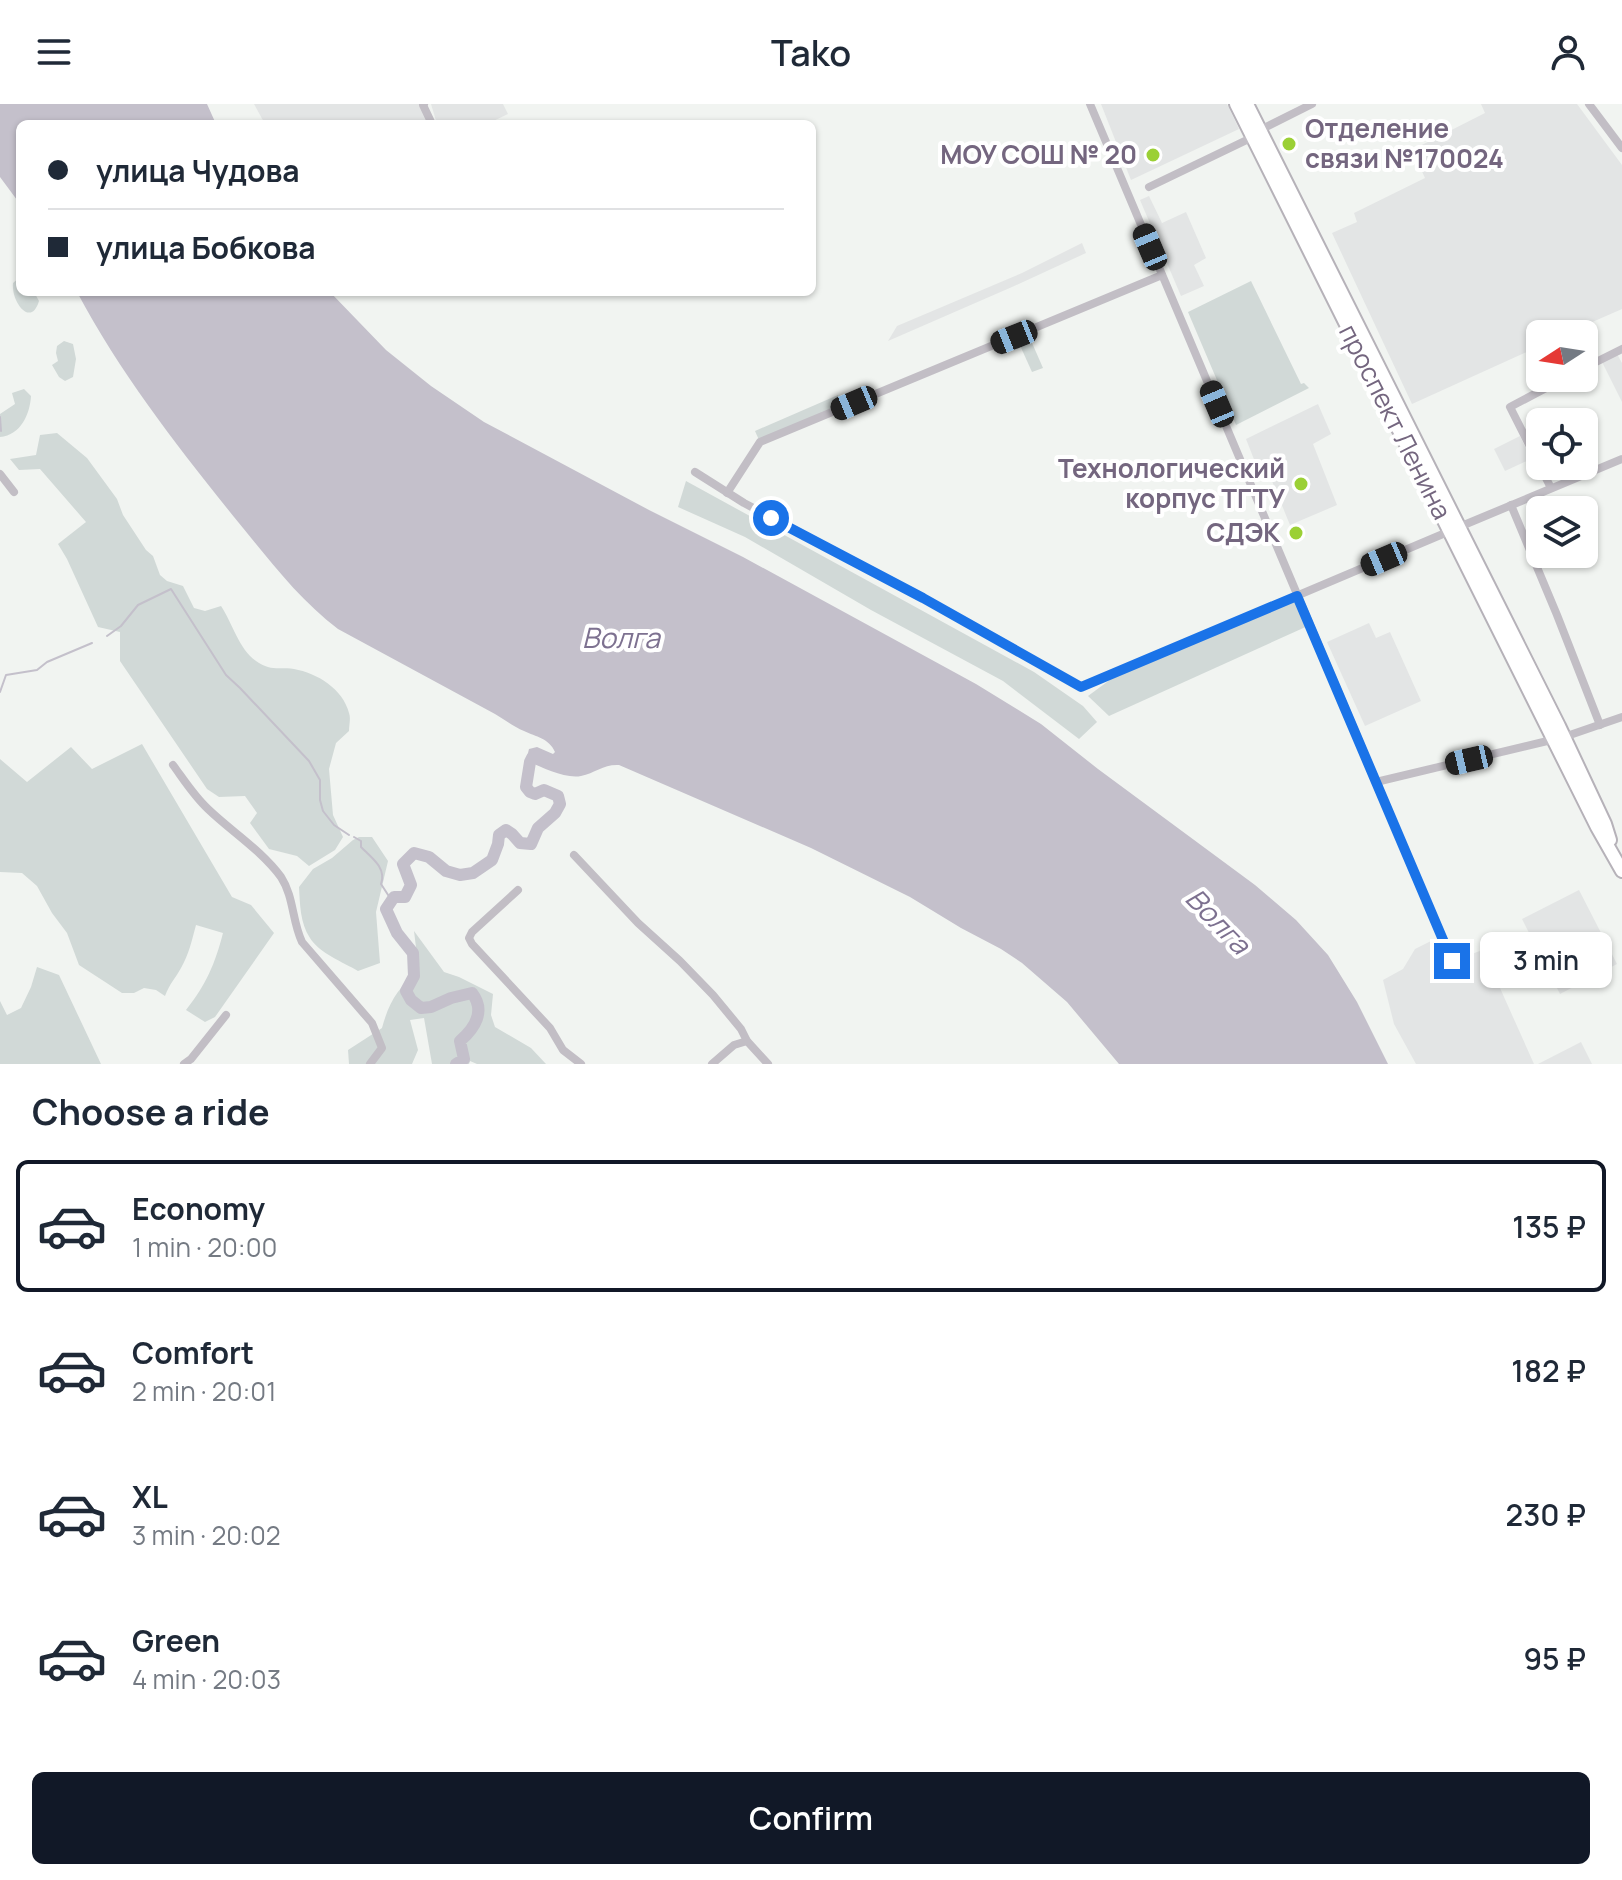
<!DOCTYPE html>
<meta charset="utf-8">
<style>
body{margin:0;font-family:Manrope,sans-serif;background:#f6f6f7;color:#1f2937;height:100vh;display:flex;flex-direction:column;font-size:30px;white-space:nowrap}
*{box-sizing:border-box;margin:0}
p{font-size:26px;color:#747a83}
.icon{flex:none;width:44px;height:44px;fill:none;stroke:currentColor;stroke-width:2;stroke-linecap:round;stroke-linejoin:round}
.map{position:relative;height:960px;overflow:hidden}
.panel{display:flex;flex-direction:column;background:#fff;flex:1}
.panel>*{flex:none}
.guide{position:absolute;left:16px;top:16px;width:800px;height:176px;border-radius:12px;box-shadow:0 2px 6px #0004;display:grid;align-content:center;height:176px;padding:0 32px;background:#fff}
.needle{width:52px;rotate:258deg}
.tools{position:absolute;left:1526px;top:216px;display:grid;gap:16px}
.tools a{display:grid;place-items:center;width:72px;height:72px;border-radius:12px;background:#fff;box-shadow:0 2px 6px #0004;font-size:40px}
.end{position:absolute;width:36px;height:36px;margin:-18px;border:10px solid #1a73e8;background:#fff;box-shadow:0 0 0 4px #fff}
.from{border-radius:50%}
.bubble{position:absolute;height:56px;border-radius:12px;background:#fff;box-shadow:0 2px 6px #0004;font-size:26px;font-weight:600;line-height:56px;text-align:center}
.car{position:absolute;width:24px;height:48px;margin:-24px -12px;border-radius:10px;box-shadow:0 0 6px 2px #0007;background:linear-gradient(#222 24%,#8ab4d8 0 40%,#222 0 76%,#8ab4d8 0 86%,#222 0)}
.guide b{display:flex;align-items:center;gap:28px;height:76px;font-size:30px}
.guide b+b{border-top:2px solid #e0e1e3}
.guide i{width:20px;height:20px;background:#1f2937}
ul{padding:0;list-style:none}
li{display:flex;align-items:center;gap:24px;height:132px;margin:0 16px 12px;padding:0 16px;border:4px solid transparent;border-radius:12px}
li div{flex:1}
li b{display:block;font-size:30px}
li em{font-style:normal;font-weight:600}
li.on{border-color:#111827}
li>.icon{width:72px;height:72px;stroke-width:1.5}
h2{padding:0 32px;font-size:36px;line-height:96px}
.cta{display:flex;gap:16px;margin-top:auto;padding:16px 32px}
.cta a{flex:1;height:92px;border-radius:12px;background:#111827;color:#fff;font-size:32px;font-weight:600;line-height:92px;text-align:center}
header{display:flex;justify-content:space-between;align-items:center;height:104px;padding:0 32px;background:#fff;font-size:36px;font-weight:600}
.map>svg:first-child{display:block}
</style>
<header><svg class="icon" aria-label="menu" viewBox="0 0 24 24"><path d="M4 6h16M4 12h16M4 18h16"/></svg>Tako<svg class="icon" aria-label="person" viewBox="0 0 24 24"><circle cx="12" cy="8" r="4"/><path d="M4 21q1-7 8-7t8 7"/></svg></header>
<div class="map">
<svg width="1622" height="960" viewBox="0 0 1622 960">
<rect width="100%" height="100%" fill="#f1f4f1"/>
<g fill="#e3e5e5">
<path d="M 254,0 L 419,0 L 429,20 L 265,20 Z"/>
<path d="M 431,0 L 503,0 L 508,10 L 487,20 L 437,20 Z"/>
<path d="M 1101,0 L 1227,0 L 1239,25 L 1131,76 Z"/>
<path d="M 1481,0 L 1577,0 L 1622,61 L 1622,205 L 1565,230 L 1540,230 L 1540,242 L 1412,300 L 1332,129 L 1357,118 L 1354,109 L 1425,74 L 1412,46 L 1485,9 Z"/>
<path d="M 1149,92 L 1162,119 L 1186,108 L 1206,154 L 1194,161 L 1204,182 L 1181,192 L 1140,96 Z"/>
<path d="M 1082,139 L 1086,149 L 1012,183 L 888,237 L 897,222 L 1022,169 Z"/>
<path d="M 1617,250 L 1622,259 L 1622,298 L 1602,258 Z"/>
<path d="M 1318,300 L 1331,330 L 1313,340 L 1337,401 L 1290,421 L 1265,360 L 1257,363 L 1246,335 Z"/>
<path d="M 1520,332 L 1531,355 L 1505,367 L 1494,345 Z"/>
<path d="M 1369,519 L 1376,534 L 1390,528 L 1421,597 L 1365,622 L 1327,538 Z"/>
<path d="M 1579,786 L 1617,860 L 1560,890 L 1522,815 Z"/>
<path d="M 1431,837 L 1442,860 L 1483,846 L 1534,960 L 1416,960 L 1394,920 L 1383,876 L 1403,865 L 1415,845 Z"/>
<path d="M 1581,938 L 1592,960 L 1538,960 Z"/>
</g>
<g fill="#d1d9d7">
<path d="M 20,173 L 20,188 L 34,188 L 39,197 C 31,224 11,198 13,179 Z"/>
<path d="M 1251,177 L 1301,280 L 1304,279 L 1309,284 L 1236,321 L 1188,208 Z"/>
<path d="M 1029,232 L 1043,264 L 1032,268 L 1018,237 Z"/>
<path d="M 64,237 L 73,240 L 76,255 L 73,273 L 65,277 L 59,273 L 52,261 L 58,257 L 56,249 L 57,242 Z"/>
<path d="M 24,285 L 31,292 C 30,310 21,331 0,333 L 0,310 L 15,300 L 12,289 Z"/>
<path d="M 838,291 L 842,301 L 759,336 L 755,327 Z"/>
<path d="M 57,329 L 87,354 L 117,395 L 123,411 L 146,446 L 153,452 L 160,471 L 167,477 L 183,482 L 194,504 L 205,507 L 221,502 C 233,520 239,547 259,559 C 272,567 280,563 294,565 C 317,569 343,585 349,609 C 351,614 349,621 349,627 L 336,639 L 329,665 L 333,711 L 343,733 L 335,746 L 309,762 L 297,752 L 269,745 L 250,719 L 257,709 L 245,692 L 219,693 L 207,685 L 120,557 L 120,528 L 98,523 L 67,455 L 58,440 L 86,418 L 40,365 L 19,366 L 10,355 L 36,351 L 40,331 Z"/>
<path d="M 686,377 L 1034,568 L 1083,602 L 1097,618 L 1079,635 L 1003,577 L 871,506 L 745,433 L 678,403 Z"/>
<path d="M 1297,492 L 1310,521 L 1109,612 L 1088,592 L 1126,564 Z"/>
<path d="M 142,640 L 232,793 L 251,801 L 274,829 L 215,913 L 205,918 L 186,906 C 206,881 215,860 223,829 L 196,821 C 192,836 189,850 181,864 C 175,875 170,879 165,892 L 156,886 L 144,884 L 134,889 L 122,889 L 79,861 L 67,829 L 52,809 L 37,782 L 22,769 L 0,768 L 0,655 L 27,678 L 71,643 L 92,665 Z"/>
<path d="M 359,733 L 372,733 L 388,757 L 376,808 L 380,859 L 358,867 C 343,858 319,849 310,834 C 300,819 300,800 299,783 L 313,765 L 332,754 L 353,736 Z"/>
<path d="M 414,827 L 444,868 L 459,873 L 493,890 L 491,911 L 495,923 L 531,944 L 546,960 L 477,960 L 470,957 L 469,960 L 432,960 L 424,914 L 410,916 L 418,946 L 412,960 L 349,960 L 348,946 L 382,924 C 389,898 398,883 419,868 Z"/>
<path d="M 37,863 L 59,871 L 101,960 L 0,960 L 0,897 L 7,911 L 21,904 L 31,883 Z"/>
</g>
<g fill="#c4c0cb">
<path d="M 0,0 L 207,0 L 216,20 L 20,20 L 20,100 L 0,73 Z"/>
<path d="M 77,188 L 330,188 L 386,246 L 431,282 L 484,318 L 649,406 L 743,453 L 976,580 L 1041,620 L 1098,665 L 1255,781 L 1296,816 L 1328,851 L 1357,898 L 1388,960 L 1119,960 L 1067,898 L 1022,859 L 1001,845 L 961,824 L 910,793 L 811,744 L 619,661 C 604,660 595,669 581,672 C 566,675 543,664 530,658 L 527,653 L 529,645 L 537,643 L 553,650 L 555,648 C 549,634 536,633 524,627 C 514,623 505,616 495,610 L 338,525 C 297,494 267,453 234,413 C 177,342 120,269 77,188 Z"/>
</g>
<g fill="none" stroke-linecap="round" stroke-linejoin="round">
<g stroke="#c4c0cb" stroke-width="2">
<path d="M 0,313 L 1,327"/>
<path d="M 107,532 L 121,522 L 138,501 L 171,485 L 226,571 L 240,584 L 309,657 L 320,676 L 320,696 L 323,707 L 334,721 L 349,731"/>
<path d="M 0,588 L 6,571 L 37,566 L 47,558 L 92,539"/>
<path d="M 354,733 L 361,737 L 361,743 C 371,753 387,764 381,780 L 392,797"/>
</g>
<path stroke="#c4c0cb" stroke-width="12" d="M 456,960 L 464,955 L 460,937 C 475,924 486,907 472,889 L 451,894 L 431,903 L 421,904 L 411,896 L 406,887 L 414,872 L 413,849 L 397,829 L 386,805 L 394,793 L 405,793 L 411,781 L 403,760 L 414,749 L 429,753 L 446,767 L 460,771 L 473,769 L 492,756 L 498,740 L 499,731 L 506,726 L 512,730 L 520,739 L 531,740 L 538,724 L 555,709 L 560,700 L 558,692 L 544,686 L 535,690 L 530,688 L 526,683 L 530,658 L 532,654 L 543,654"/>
<g stroke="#b6b2b9" stroke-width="16">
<g id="primary">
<path d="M 1236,0 L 1597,723 L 1622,767"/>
<path d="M 1247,0 L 1559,622 L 1605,720 L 1610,736"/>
</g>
</g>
<g stroke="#c2bec5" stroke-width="8">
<path d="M 424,0 L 423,1 L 432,20"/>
<path d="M 1090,0 L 1452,857"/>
<path d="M 1589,0 L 1622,44"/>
<path d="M 1260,26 L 1312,0"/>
<path d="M 1149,83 L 1253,33"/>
<path d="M 1584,264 L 1622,245"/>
<path d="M 695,368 L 744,399 L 923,494 L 1081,583 L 1450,427"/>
<path d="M 0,370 L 14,388"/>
<path d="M 1551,384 L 1510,303 L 1565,274"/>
<path d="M 727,389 L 760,338 L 1162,171"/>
<path d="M 1511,401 L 1557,511 L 1600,621"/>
<path d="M 1459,423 L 1622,355"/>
<path d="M 173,661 C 184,676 194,692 208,705 C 232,728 261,746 281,773 C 294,793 292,817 302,838 L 372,919 L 382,944 L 370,960"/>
<path d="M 1376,678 L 1564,633 L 1622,613"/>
<path d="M 574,751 L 638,819 L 680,857 L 713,891 L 741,925 L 747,937 L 768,960"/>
<path d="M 518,786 L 472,828 L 469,834 L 472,840 L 550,924 L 563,946 L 581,960"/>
<path d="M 184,960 L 191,955 L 226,911"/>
<path d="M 712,960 L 734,941 L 747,937"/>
</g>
<use href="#primary" stroke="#fff" stroke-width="12"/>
</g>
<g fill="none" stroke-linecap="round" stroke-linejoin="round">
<path stroke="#1a73e8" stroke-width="10" d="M 771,414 L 923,494 L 1081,583 L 1297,492 L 1452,857"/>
</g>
<g fill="#9bd035" stroke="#fff" stroke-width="3">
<circle cx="1289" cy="40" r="8"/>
<circle cx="1153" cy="51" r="8"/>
<circle cx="1301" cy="380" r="8"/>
<circle cx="1296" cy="429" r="8"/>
</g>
<g text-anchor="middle" stroke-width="8" stroke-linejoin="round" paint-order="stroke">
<g font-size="26" font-weight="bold" fill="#74667f" stroke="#fff" text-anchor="end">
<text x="1305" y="34" text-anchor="start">Отделение<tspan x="1305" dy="30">связи №170024</tspan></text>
<text x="1137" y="60">МОУ СОШ № 20</text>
<text x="1285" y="374">Технологический<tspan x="1285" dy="30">корпус ТГТУ</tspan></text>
<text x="1280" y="438">СДЭК</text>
</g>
<g font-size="26" fill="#74667f" stroke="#fff">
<text transform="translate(1395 318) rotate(63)" y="9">проспект Ленина</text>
</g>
<g font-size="28" font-style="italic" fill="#7d7190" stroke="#fff">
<text x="621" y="544">Волга</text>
<text transform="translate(1218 817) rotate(46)" y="10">Волга</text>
</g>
</g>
</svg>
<div class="tools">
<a><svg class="needle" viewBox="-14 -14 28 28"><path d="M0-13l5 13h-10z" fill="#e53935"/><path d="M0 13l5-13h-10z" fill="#747a83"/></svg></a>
<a><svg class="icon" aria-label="locate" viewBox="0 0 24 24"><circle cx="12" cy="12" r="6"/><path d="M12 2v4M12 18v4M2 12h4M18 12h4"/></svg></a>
<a><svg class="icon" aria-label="layers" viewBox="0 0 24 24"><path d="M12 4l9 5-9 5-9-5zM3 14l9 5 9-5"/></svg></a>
</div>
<i class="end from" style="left:771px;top:414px"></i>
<i class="end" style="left:1452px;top:857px"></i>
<div class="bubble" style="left:1480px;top:828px;width:132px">3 min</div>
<i class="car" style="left:1150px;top:143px;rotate:337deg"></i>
<i class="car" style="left:1014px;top:233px;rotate:248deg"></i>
<i class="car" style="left:854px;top:299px;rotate:247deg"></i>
<i class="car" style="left:1217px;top:300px;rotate:337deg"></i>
<i class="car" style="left:1384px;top:455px;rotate:247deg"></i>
<i class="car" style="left:1469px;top:656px;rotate:257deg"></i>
<div class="guide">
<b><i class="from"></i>улица Чудова</b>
<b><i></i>улица Бобкова</b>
</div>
</div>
<section class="panel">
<h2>Choose a ride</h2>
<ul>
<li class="on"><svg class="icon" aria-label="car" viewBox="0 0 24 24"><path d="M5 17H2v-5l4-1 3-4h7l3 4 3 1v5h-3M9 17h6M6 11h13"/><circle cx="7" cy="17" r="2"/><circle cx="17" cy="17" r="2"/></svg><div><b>Economy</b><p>1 min · 20:00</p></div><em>135 ₽</em></li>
<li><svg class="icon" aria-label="car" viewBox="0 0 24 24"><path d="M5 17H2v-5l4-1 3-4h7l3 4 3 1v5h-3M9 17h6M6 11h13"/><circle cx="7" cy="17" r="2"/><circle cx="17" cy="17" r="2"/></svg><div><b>Comfort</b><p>2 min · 20:01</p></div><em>182 ₽</em></li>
<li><svg class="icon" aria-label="car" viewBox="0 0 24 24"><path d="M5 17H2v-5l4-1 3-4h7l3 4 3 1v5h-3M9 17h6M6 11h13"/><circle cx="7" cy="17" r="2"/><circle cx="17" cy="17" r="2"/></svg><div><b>XL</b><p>3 min · 20:02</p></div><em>230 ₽</em></li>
<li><svg class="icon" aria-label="car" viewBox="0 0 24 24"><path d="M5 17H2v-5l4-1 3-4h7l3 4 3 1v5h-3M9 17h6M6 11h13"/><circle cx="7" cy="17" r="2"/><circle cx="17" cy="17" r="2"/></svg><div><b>Green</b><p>4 min · 20:03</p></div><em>95 ₽</em></li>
</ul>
<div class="cta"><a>Confirm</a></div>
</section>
